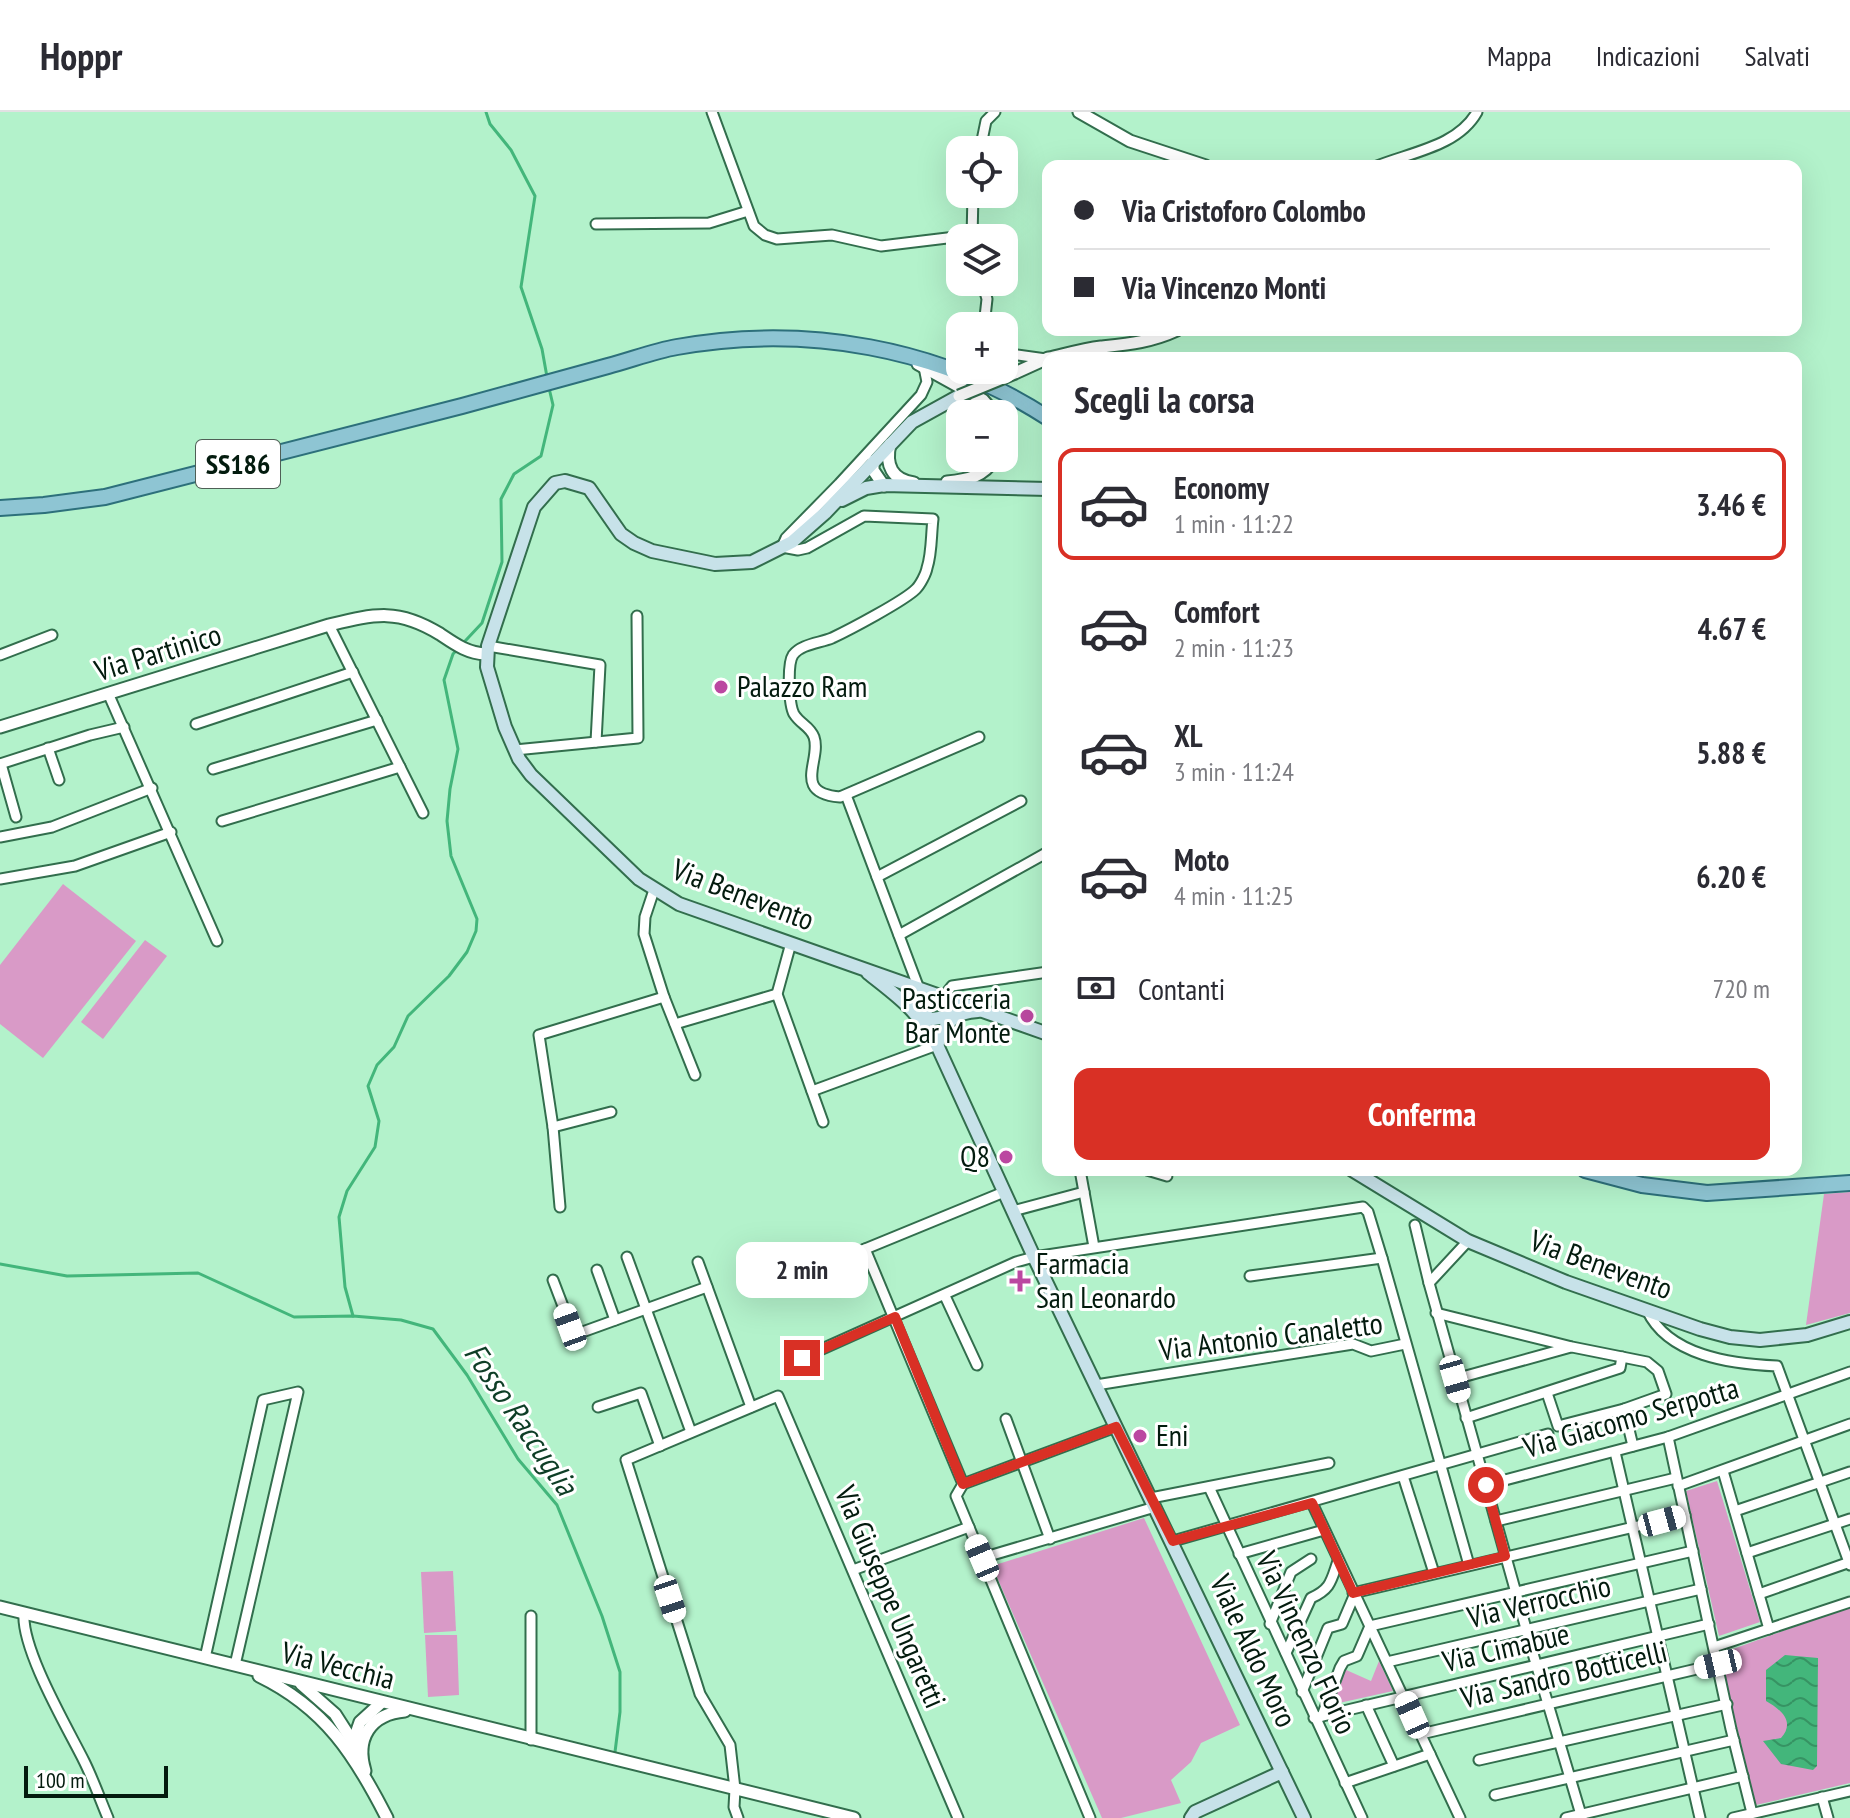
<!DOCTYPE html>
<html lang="it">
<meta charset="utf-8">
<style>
body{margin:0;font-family:"PT Sans Narrow",sans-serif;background:#f2f2f3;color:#2b2b33;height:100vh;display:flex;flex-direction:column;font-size:30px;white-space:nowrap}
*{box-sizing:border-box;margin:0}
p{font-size:26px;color:#7c7c81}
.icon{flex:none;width:44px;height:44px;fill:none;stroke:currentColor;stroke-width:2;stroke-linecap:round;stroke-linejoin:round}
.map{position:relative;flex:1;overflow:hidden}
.sheet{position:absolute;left:1042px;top:240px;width:760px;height:824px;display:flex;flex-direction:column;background:#fff;border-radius:16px;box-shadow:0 8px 32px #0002}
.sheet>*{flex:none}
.top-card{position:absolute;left:1042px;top:48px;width:760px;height:176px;border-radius:16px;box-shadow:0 8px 32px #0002;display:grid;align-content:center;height:176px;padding:0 32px;background:#fff}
.buttons{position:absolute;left:946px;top:24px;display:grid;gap:16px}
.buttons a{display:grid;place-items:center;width:72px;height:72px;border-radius:16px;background:#fff;box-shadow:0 8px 32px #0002;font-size:40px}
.scale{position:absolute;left:24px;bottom:20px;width:144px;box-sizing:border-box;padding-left:8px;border:4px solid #031b0e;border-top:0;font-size:22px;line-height:28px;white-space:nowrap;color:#031b0e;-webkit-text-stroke:6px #fff;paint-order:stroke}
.end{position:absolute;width:36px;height:36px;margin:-18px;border:10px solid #d93025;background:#fff;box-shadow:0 0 0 4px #fff}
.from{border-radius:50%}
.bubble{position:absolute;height:56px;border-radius:16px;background:#fff;box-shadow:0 8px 32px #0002;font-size:26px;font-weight:700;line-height:56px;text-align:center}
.car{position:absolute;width:24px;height:48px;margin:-24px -12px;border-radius:10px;box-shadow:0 0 6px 2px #0007;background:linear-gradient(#fff 24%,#345 0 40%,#fff 0 76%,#345 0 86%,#fff 0)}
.top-card b{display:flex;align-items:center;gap:28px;height:76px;font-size:30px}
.top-card b+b{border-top:2px solid #e1e1e2}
.top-card i{width:20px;height:20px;background:#2b2b33}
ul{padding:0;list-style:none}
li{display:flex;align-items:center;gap:24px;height:112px;margin:0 16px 12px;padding:0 16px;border:4px solid transparent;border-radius:16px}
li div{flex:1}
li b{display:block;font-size:30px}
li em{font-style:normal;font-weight:700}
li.on{border-color:#d93025}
li>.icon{width:72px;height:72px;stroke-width:1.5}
h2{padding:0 32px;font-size:36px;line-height:96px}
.pay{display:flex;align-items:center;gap:20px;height:88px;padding:0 32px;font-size:30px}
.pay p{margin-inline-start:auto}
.action{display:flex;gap:16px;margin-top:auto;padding:16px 32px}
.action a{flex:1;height:92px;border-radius:16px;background:#d93025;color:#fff;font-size:32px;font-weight:700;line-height:92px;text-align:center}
header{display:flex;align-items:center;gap:48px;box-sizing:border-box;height:112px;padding:0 40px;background:#fff;border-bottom:2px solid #e1e1e2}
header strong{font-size:38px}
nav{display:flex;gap:44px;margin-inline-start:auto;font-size:28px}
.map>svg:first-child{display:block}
</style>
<header>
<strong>Hoppr</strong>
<nav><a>Mappa</a><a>Indicazioni</a><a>Salvati</a></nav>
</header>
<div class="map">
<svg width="1850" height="1706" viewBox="0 0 1850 1706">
<defs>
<pattern id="water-waves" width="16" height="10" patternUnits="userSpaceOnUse" patternTransform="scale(2)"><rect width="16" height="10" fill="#43b67b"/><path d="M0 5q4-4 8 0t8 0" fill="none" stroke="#369363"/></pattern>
</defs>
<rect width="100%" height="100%" fill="#b3f2cb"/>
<g fill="#d99ac7">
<path d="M 63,772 L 136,829 L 43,946 L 0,912 L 0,853 Z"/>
<path d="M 145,828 L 167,844 L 103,927 L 81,910 Z"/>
<path d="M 1850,1080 L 1850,1201 L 1806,1213 L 1824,1082 Z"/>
<path d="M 1717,1369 L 1760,1510 L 1719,1524 L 1686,1379 Z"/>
<path d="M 1144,1406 L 1240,1613 L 1201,1631 L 1191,1650 L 1171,1668 L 1181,1691 L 1121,1706 L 1102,1706 L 992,1454 Z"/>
<path d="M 453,1459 L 456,1519 L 424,1521 L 421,1460 Z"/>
<path d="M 1850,1495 L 1850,1671 L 1756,1693 L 1719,1542 Z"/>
<path d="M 425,1523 L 457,1523 L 459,1583 L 428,1585 Z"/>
<path d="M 1379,1549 L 1393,1579 L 1330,1593 L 1344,1557 L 1371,1569 Z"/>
</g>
<path fill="url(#water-waves)" d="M 1785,1543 L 1818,1546 L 1817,1654 L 1813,1658 L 1781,1652 L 1763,1629 L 1781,1626 C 1796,1609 1780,1597 1766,1589 L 1766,1558 Z"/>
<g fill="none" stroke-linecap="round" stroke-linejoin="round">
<g stroke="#43b67b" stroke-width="3">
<path d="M 486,0 L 490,12 L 511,38 L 535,84 L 521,175 L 542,237 L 547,265"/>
<path d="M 0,1152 L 67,1164 L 198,1161 L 294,1205 L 353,1204 L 401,1208 L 433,1217 L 467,1263 L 518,1347 L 557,1393 L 602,1504 L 620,1560 L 620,1600 L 615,1640"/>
<path d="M 353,1204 L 345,1175 L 339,1105 L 347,1079 L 375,1035 L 379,1009 L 368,974 L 377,953 L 394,935 L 408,904 L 449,864 L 467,840 L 476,819 L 477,807 L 451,744 L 447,709 L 450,677 L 458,637 L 444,568 L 453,542 L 482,511 L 502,450 L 501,387 L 514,362 L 541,344 L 553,293 L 549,276"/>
</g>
<g stroke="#326e4d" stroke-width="13">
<g id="minor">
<path d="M 712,0 L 754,114 L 765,123 L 777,127 L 832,123 L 881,134 L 972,123"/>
<path d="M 980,38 L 986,9 L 995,0"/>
<path d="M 1377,54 C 1412,40 1458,34 1477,0"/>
<path d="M 596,112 L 709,111 L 748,99"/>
<path d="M 972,126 L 973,82"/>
<path d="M 982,170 L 987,187 L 984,214"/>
<path d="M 1004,241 L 1046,247"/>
<path d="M 924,255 L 927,270 L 921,283 L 839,372 L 786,426 L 782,435 L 798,438 L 807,436 L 864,404 L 933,407 C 931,423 932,441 927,456 C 926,462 920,473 916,477 C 904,489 849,518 832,526 C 820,531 801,532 793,543 C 787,552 789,593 794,602 C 800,612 810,614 814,625 C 822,648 791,681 840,685 L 979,625"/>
<path d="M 329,513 L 423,701"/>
<path d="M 488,534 L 600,553 L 596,630"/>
<path d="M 0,543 L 52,523"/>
<path d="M 108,581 L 217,829"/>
<path d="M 196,612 L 353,560"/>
<path d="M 48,636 L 59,668"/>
<path d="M 515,638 L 638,626 L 637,504"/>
<path d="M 0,652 L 90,623 L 124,615"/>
<path d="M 1,652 L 16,705"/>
<path d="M 213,657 L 377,608"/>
<path d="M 846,683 L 918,874"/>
<path d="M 222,709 L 400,655"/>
<path d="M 0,725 L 52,715 L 152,676"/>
<path d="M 877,765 L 1021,689"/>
<path d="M 0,767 L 75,754 L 171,720"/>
<path d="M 654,778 L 645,805 L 644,822 L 664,885 L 695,963"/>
<path d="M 899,823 L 1048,740"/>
<path d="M 791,831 L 777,882 L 823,1010"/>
<path d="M 944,884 L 952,874 L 1048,860"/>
<path d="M 675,912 L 777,882"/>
<path d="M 812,979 L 937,933"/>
<path d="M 553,1015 L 611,1000"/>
<path d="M 1080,1058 L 1094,1135"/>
<path d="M 1147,1058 L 1167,1064"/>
<path d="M 560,1095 L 553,1015 L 539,923 L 664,885"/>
<path d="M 1013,1099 L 1084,1080"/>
<path d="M 1415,1113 L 1429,1171"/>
<path d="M 1468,1129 L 1429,1171 L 1534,1545 L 1582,1706"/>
<path d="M 865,1137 L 963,1372 L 956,1384 L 1090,1706"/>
<path d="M 627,1145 L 691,1320"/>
<path d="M 698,1150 L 751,1295"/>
<path d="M 831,1151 L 1004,1080"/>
<path d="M 597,1158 L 615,1208"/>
<path d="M 1250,1164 L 1382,1146"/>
<path d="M 553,1168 L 574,1223 L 707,1175"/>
<path d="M 945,1184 L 977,1253"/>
<path d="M 1647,1198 C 1668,1244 1732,1252 1777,1254 L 1850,1453"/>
<path d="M 1436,1201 L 1572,1235 L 1647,1250 L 1658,1259 L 1666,1282 L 1624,1297 L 1558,1314 L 1547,1281"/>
<path d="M 802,1246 L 1016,1150 L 1034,1145 L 1363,1095 L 1368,1100 L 1382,1146 L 1469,1453"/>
<path d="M 1455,1267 L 1571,1235"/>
<path d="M 1096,1273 L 1353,1232 L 1371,1239 L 1405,1232"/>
<path d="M 598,1295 L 641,1281 L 660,1334"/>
<path d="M 1624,1297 L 1633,1334"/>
<path d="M 1466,1306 L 1620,1256 L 1622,1245"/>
<path d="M 1006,1307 L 1050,1427"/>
<path d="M 1668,1325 L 1731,1617 L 1752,1701"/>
<path d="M 1615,1340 L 1700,1706"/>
<path d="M 1723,1359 L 1769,1517"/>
<path d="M 1403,1364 L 1434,1461"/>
<path d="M 963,1372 L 1116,1315"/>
<path d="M 1486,1373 L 1668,1325 L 1850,1260"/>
<path d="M 1678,1374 L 1850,1312"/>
<path d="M 1209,1375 L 1362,1706"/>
<path d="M 1151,1386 L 1329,1351"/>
<path d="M 1312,1391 L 1460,1706"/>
<path d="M 1735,1399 L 1850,1360"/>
<path d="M 1496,1409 L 1676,1366"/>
<path d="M 1173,1429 L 1548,1322"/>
<path d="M 1747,1441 L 1850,1407"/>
<path d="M 1239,1442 L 1324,1418"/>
<path d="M 982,1446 L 1155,1395"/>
<path d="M 853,1458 L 969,1415"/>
<path d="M 1353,1481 L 1685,1403"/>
<path d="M 1759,1482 L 1850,1450"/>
<path d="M 24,1501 C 21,1537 67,1615 84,1649 C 93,1667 100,1687 108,1706"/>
<path d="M 1270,1512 L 1291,1460 L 1311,1447"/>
<path d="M 1714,1535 L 1850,1490"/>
<path d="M 1286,1541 L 1311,1486 C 1331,1477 1331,1469 1338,1449"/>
<path d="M 205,1546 L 263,1288 L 298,1280 L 235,1553"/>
<path d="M 1387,1550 L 1701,1477"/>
<path d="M 1302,1580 L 1328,1516 L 1342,1512 L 1354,1484"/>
<path d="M 1366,1593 L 1394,1654"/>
<path d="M 1322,1604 L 1340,1556 L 1344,1549 L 1357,1544 L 1370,1514 L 1693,1439"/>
<path d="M 1314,1606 L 1709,1512"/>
<path d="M 1421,1622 L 1718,1552"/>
<path d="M 531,1628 L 531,1504"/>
<path d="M 1479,1648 L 1727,1592"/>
<path d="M 1345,1671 L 1430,1642"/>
<path d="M 1495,1683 L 1734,1628"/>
<path d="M 1822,1685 L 1828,1706"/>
<path d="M 738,1706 L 734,1695 L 735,1677 L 730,1633 L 700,1582 L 626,1348 L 778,1284 L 958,1706"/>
<path d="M 1566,1706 L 1743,1664"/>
<path d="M 1733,1706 L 1850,1679"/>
</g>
</g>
<g stroke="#326e4d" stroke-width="15">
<g id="tertiary">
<path d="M 1079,0 L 1130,29 L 1206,54"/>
<path d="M 1050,246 C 1067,242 1084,237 1101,235 C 1129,232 1151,230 1177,218"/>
<path d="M 918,252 L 983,288 L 995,302"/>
<path d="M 1015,261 L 1048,246"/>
<path d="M 890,332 C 885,353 892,368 914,371"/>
<path d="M 873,349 L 873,358 L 884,374"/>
<path d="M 947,370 C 967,368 984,365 995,346"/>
<path d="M 0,615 L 329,513 C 375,502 398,496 440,522 C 455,532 467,541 486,542"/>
<path d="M 0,1495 L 854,1706"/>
<path d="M 259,1564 C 325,1596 355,1643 387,1706"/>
<path d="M 301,1572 L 335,1602 L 360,1641"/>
<path d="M 352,1633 L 360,1610 L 382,1590"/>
<path d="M 365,1659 C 355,1627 370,1602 405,1599"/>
</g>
</g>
<g stroke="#326e4d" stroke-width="16">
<g id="secondary">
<path d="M 959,284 L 912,310 L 825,401 L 792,430 L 752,450 L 715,452 L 652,439 L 634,431 L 621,422 L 589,376 L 565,369 L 555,371 L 534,395 L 488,534 L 487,555 L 505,615 L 519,647 L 531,663 L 639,767 L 679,792 L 1048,922"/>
<path d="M 842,388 L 866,376 L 884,373 L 1048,377"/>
<path d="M 868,861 C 899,885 917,898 937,933 L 1034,1145 L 1304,1706"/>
<path d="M 944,884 L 932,890 L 921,905 L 933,907 L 952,904"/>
<path d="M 937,933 C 945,911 954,900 978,899"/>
<path d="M 1352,1058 L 1468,1129 L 1566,1170 L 1700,1217 L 1730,1225 L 1760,1228 L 1807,1223 L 1850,1210"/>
<path d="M 1191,1706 L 1195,1700 L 1282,1660"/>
</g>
</g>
<g stroke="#2d707b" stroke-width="18">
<g id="primary">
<path d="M 0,396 L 44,393 L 105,385 C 224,355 343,325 462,294 C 511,281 559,267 608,254 C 631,248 654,239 677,235 C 805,212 939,235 1048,306"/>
<path d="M 1585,1058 L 1642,1073 L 1707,1081 L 1850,1071"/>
</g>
</g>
<use href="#minor" stroke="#fff" stroke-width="9"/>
<use href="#tertiary" stroke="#fff" stroke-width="11"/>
<use href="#secondary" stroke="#c7e2e9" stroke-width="12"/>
<use href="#primary" stroke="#8ec5d3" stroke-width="14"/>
<g stroke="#326e4d" stroke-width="15" stroke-linecap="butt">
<path id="tertiary-bridge" d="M 959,284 L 1015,261"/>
</g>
<use href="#tertiary-bridge" stroke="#fff" stroke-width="11"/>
</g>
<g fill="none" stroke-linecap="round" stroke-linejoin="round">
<path stroke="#d93025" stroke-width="10" d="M 802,1246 L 895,1205 L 963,1372 L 1116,1315 L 1173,1429 L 1312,1391 L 1353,1481 L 1505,1444 L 1486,1373"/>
</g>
<g fill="#bb48a1" stroke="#fff" stroke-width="3">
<circle cx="721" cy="575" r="8"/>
<circle cx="1027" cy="904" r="8"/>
<circle cx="1006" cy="1045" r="8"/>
<path d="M1016 1157h8v8h8v8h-8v8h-8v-8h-8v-8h8z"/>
<circle cx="1140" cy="1324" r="8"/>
</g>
<g text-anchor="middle" stroke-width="6" stroke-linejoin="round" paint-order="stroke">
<rect fill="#fff" stroke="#4f5f56" stroke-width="2" x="196" y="328" width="84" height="48" rx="6"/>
<g font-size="28" font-weight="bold" fill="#031b0e">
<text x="238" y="362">SS186</text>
</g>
<g font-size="30" fill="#031b0e" stroke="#fff">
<text transform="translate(158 541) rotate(-17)" y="10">Via Partinico</text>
<text transform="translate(743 783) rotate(21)" y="10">Via Benevento</text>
<text transform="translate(1601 1153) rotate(20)" y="10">Via Benevento</text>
<text transform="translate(1271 1225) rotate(-7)" y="10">Via Antonio Canaletto</text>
<text transform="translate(1631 1306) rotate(-16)" y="10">Via Giacomo Serpotta</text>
<text transform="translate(890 1485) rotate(67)" y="10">Via Giuseppe Ungaretti</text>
<text transform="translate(1539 1490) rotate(-13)" y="10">Via Verrocchio</text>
<text transform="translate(1306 1531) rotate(65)" y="10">Via Vincenzo Florio</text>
<text transform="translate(1506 1536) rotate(-13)" y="10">Via Cimabue</text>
<text transform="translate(1253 1539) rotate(65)" y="10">Viale Aldo Moro</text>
<text transform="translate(338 1554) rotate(14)" y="10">Via Vecchia</text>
<text transform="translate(1564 1563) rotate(-13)" y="10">Via Sandro Botticelli</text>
</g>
<g font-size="30" fill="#031b0e" stroke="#fff" text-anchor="start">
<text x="737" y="585">Palazzo Ram</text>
<text x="1011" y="897" text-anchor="end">Pasticceria<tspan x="1011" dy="34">Bar Monte</tspan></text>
<text x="990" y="1055" text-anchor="end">Q8</text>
<text x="1036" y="1162">Farmacia<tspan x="1036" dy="34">San Leonardo</tspan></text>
<text x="1156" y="1334">Eni</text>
</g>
<g font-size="32" font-style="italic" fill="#0e3e26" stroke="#fff">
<text transform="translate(521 1307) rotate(56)" y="11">Fosso Raccuglia</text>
</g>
</g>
</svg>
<div class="buttons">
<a><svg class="icon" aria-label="locate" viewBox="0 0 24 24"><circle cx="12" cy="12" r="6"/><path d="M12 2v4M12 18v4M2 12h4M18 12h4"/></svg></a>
<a><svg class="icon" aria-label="layers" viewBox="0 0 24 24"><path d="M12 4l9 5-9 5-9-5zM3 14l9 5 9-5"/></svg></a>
<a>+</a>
<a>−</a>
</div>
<div class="scale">100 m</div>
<i class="end from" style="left:1486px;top:1373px"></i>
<i class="end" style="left:802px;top:1246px"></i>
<div class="bubble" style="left:736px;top:1130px;width:132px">2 min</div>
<i class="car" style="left:570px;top:1215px;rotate:340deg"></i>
<i class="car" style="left:1455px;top:1267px;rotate:164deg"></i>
<i class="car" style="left:1662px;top:1409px;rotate:75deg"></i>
<i class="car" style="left:982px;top:1446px;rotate:337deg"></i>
<i class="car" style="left:670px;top:1487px;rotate:162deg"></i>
<i class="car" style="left:1718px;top:1552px;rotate:257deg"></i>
<i class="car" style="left:1412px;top:1603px;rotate:336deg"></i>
<div class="top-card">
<b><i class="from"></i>Via Cristoforo Colombo</b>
<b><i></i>Via Vincenzo Monti</b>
</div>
<section class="sheet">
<h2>Scegli la corsa</h2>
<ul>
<li class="on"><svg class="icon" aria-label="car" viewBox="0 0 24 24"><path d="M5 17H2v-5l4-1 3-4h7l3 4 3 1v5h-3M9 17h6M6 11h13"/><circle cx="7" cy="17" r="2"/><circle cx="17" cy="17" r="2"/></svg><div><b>Economy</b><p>1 min · 11:22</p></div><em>3.46 €</em></li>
<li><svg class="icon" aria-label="car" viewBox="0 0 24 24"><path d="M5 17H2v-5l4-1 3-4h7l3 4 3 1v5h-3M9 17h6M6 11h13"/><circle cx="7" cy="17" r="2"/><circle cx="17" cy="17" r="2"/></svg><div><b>Comfort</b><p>2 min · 11:23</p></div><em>4.67 €</em></li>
<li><svg class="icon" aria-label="car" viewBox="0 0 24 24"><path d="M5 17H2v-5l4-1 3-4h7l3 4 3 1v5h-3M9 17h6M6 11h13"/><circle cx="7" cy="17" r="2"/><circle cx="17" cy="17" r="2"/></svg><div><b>XL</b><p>3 min · 11:24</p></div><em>5.88 €</em></li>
<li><svg class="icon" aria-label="car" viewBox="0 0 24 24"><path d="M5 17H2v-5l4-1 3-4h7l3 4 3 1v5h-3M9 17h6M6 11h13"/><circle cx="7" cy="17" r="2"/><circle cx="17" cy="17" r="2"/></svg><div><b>Moto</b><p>4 min · 11:25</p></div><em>6.20 €</em></li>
</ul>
<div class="pay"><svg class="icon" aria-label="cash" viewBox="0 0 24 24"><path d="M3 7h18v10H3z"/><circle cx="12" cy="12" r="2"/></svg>Contanti<p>720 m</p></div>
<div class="action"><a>Conferma</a></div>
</section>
</div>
